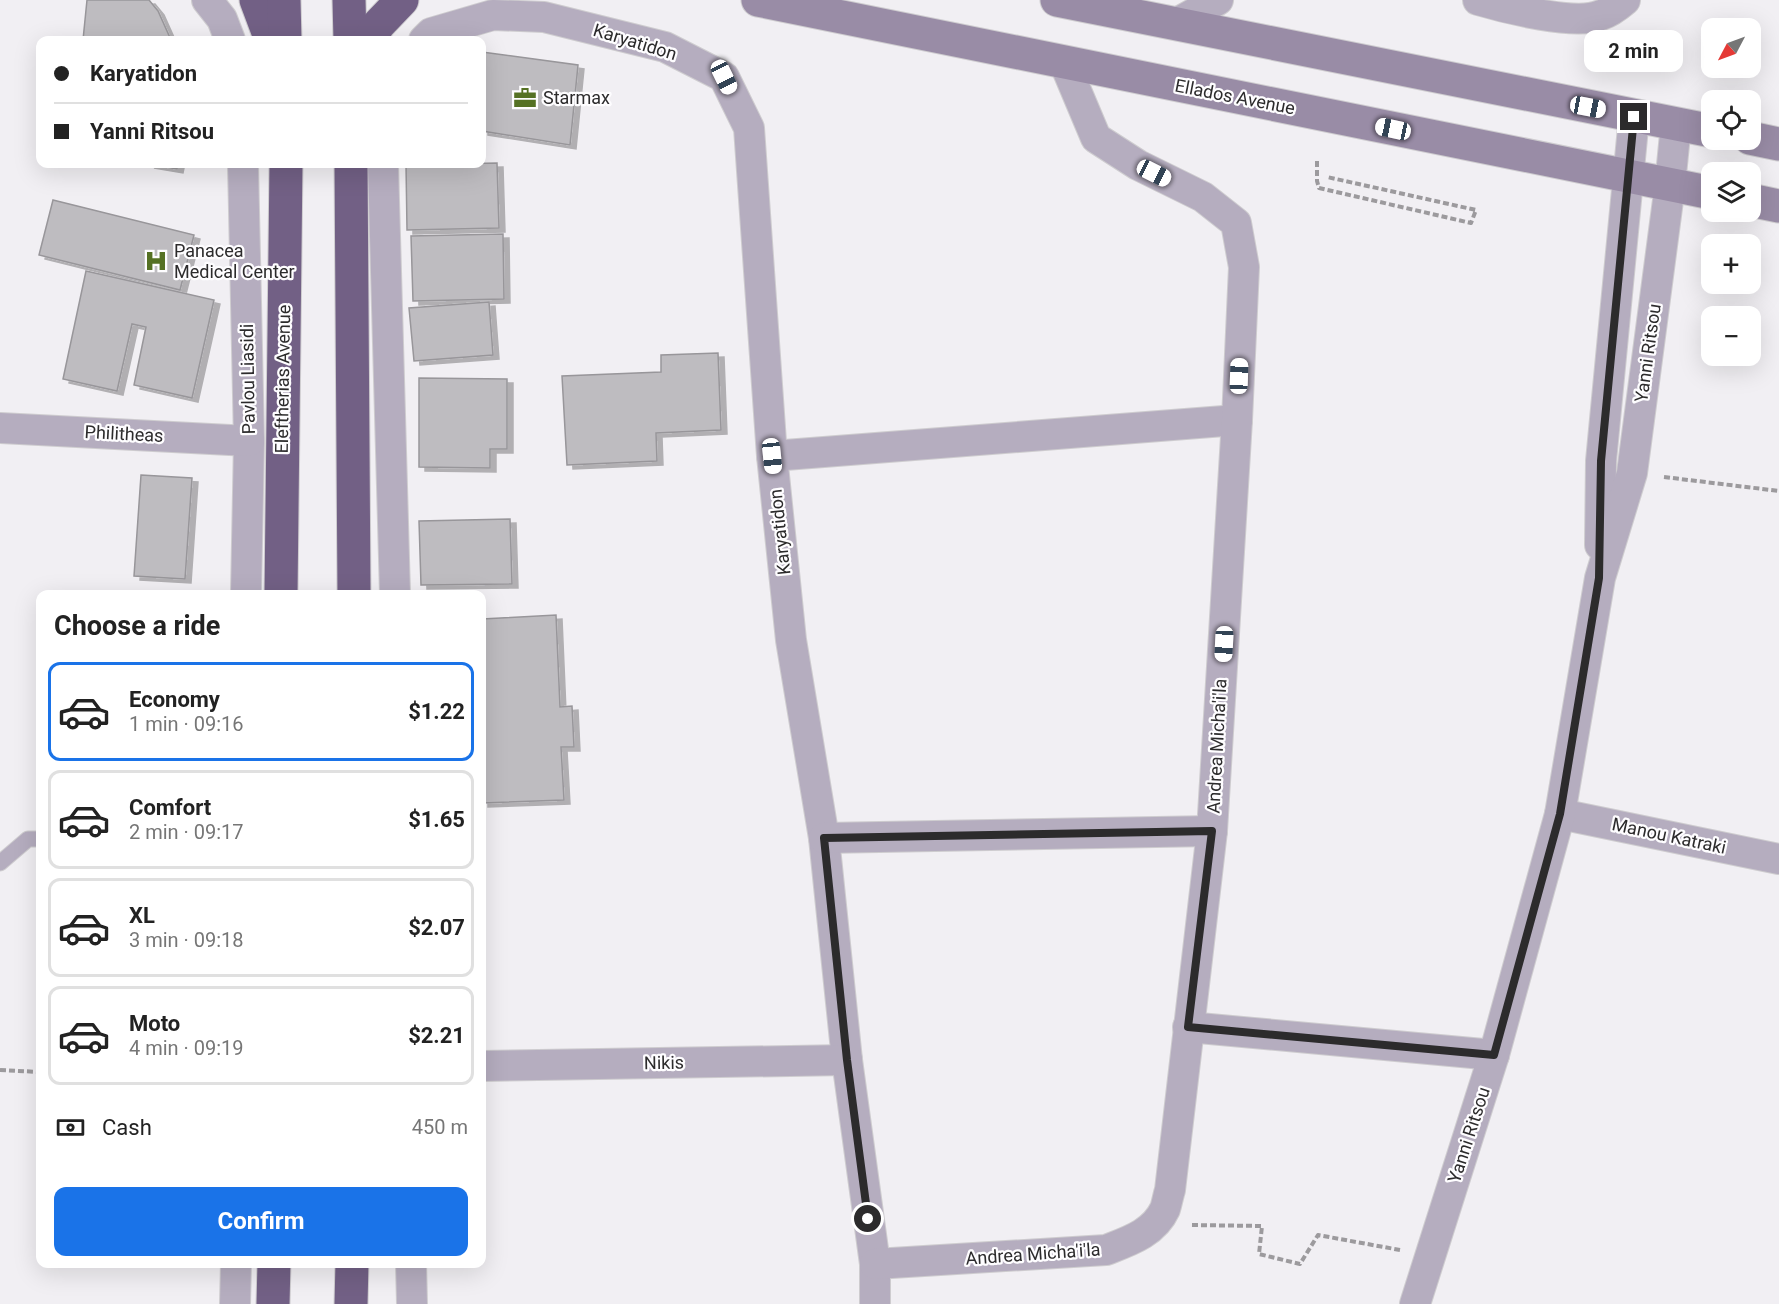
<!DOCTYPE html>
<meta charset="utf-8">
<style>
body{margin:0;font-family:Roboto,sans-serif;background:#f6f6f6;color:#222;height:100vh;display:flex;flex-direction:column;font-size:22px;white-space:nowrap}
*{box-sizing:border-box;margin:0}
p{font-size:20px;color:#767676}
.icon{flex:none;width:33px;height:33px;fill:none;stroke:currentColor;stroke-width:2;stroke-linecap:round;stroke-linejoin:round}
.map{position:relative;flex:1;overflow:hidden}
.drawer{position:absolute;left:36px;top:590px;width:450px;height:678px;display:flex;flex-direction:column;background:#fff;border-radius:12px;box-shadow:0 6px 24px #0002}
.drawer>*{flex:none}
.banner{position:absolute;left:36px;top:36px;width:450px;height:132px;border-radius:12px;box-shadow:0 6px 24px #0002;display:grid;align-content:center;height:132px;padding:0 18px;background:#fff}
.needle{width:39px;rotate:229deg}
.fabs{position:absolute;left:1701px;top:18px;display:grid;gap:12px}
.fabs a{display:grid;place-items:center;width:60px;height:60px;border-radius:12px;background:#fff;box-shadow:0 6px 24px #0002;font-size:30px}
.end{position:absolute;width:27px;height:27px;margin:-14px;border:8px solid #2c2b2c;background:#fff;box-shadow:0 0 0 3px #fff}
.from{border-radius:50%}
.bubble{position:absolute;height:42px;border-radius:12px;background:#fff;box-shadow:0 6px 24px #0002;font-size:20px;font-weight:700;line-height:42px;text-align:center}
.car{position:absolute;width:18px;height:36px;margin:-18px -9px;border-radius:8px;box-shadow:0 0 4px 2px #0007;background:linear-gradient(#fff 24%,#345 0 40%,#fff 0 76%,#345 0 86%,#fff 0)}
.banner b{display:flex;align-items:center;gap:21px;height:57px;font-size:22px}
.banner b+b{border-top:2px solid #e0e0e0}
.banner i{width:15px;height:15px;background:#222}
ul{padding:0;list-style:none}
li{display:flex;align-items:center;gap:18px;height:99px;margin:0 12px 9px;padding:0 6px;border:3px solid #e0e0e0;border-radius:12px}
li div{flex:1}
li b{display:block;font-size:22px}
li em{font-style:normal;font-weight:700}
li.selected{border-color:#1a73e8}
li>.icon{width:54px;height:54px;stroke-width:1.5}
h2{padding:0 18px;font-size:27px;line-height:72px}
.pay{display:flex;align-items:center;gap:15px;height:66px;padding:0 18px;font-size:22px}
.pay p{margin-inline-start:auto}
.primary-button{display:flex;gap:12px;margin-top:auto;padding:12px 18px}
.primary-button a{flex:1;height:69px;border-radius:12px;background:#1a73e8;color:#fff;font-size:24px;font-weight:700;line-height:69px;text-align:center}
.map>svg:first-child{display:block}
</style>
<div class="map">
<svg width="1779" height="1304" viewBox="0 0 1779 1304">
<defs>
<filter id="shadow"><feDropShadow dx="6" dy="4" stdDeviation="0" flood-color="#0004"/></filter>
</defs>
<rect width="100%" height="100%" fill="#f1eff3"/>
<g fill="#bebcc0" stroke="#98969a" stroke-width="1.5" filter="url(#shadow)">
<path d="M 87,0 L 149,0 L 158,11 L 171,40 L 83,40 Z"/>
<path d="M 482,52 L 578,65 L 570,145 L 482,131 Z"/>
<path d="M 497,163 L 499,228 L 407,230 L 406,165 Z"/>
<path d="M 148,164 L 178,164 L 177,169 Z"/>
<path d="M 53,200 L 194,235 L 180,290 L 39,255 Z"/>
<path d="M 503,234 L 504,299 L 413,301 L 411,236 Z"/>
<path d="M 86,271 L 214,300 L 192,398 L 134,385 L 146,327 L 132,324 L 117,391 L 63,379 Z"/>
<path d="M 489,302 L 493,355 L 414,361 L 409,308 Z"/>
<path d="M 718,353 L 721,430 L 656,433 L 657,461 L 567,465 L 562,376 L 661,372 L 661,355 Z"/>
<path d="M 419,378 L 507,379 L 507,449 L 490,449 L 490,468 L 419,467 Z"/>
<path d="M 141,475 L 192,478 L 185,579 L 134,576 Z"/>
<path d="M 510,519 L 512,584 L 421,585 L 419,521 Z"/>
<path d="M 556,615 L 560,707 L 572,706 L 574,747 L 561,747 L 564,800 L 482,803 L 482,619 Z"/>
</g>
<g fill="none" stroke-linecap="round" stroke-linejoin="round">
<g stroke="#cecccf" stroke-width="17">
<path id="lane" d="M 0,863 L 28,839 L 40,839"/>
</g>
<g stroke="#cecccf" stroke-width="32">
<g id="street">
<path d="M 207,0 L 222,19 L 230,40"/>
<path d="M 1478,0 C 1505,8 1576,26 1601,15 C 1610,12 1618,6 1625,0"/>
<path d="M 1175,24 L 1218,0"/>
<path d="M 424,40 L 431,33 L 493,15 L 544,17 L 665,47 L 724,77 L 749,128 L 772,456 L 791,640 L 824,838 L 847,1060 L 875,1264 L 875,1304"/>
<path d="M 243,164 L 249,441 L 246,594"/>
<path d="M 383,164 L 395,594"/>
<path d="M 0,428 L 249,441"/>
<path d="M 772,456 L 1237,420"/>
<path d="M 1600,545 L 1601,461 L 1634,117"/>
<path d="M 1560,814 L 1779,859"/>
<path d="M 824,838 L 1212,831"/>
<path d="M 1188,1027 L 1494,1055"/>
<path d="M 482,1066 L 847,1060"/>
<path d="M 411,1263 L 412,1304"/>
<path d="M 875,1264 L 1106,1250 C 1129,1241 1154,1233 1165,1209 C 1167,1203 1168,1196 1170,1190 L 1212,831 L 1237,420 L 1244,267 L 1236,223 L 1203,197 L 1138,165 L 1096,138 L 1064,62"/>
<path d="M 235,1304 L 236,1263"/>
<path d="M 1415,1304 L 1494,1055 L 1560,814 L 1600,578 L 1632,473 L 1670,185 L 1676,124"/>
</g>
</g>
<g stroke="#cecccf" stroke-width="35">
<g id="secondary">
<path d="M 758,0 L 1712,193"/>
<path d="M 1057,0 L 1712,131"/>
<path d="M 1750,138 L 1779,144"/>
<path d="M 1750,200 L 1779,206"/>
</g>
</g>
<g stroke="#cecccf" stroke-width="35">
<g id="highway">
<path d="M 256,0 L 271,40"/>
<path d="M 284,0 L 285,40"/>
<path d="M 349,0 L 350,40"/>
<path d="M 369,40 L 379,24 L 402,0"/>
<path d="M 351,164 L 354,594"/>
<path d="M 281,594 L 286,164"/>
<path d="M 273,1304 L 274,1263"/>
<path d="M 351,1304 L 352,1263"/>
</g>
</g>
<g stroke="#9c9a9d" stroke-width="4" stroke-dasharray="6 3" stroke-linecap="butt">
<path d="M 1317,161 L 1317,181 L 1319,188 L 1471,223 L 1476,210 L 1327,177"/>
<path d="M 1664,477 L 1779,491"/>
<path d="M 0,1070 L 40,1072"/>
<path d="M 1192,1225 L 1262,1226 L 1259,1254 L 1300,1264 L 1318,1235 L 1400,1250"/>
</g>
<use href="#lane" stroke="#b5adbf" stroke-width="15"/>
<use href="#street" stroke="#b5adbf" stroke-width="30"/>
<use href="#secondary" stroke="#998ca6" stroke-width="33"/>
<use href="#highway" stroke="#726085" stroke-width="33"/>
</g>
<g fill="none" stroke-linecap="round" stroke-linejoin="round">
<path stroke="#2c2b2c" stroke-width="8" d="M 868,1219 L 847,1060 L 824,838 L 1212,831 L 1188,1027 L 1494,1055 L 1560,814 L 1599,578 L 1601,461 L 1634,117"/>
</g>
<defs>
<g id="office-bare" transform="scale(1.8)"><path d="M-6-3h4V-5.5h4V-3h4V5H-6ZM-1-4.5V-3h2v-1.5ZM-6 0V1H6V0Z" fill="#557124" stroke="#fefdff" stroke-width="2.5" paint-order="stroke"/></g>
<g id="hospital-bare" transform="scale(1.8)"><path d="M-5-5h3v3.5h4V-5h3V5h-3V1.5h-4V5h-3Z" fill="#557124" stroke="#fefdff" stroke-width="2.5" paint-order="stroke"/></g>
</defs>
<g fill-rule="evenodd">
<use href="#office-bare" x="525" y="98"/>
<use href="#hospital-bare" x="156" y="261"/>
</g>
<g text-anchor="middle" stroke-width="4.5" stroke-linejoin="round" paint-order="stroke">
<g font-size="18" fill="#2c2b2c" stroke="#fefdff">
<text transform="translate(635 42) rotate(17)" y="6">Karyatidon</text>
<text transform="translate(1235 97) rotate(11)" y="6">Ellados Avenue</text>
<text transform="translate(1648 353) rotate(-82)" y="6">Yanni Ritsou</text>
<text transform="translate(248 379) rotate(-91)" y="6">Pavlou Liasidi</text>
<text transform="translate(283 379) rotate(-89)" y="6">Eleftherias Avenue</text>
<text transform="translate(124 434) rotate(3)" y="6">Philitheas</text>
<text transform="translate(780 532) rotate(-96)" y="6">Karyatidon</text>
<text transform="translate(1217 746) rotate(-87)" y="6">Andrea Micha'i'la</text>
<text transform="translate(1669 836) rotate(12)" y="6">Manou Katraki</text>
<text transform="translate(664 1063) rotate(-1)" y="6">Nikis</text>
<text transform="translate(1469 1135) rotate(-72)" y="6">Yanni Ritsou</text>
<text transform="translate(1033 1254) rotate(-4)" y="6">Andrea Micha'i'la</text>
</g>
<g font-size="18" fill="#2c2b2c" stroke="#fefdff" text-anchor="start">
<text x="543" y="104">Starmax</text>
<text x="174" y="257">Panacea<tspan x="174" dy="21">Medical Center</tspan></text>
</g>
</g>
</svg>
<div class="fabs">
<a><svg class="needle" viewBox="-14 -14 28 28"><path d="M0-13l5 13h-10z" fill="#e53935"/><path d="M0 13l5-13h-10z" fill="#767676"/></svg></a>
<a><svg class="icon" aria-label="locate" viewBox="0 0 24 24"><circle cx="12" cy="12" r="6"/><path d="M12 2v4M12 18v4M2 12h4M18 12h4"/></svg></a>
<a><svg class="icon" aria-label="layers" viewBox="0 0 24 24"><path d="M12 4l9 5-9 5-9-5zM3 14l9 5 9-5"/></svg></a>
<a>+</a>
<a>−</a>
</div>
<i class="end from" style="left:868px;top:1219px"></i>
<i class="end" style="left:1634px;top:117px"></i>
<div class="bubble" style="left:1584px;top:30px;width:99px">2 min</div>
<i class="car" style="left:724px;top:77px;rotate:154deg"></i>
<i class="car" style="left:1588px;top:107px;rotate:101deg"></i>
<i class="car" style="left:1393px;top:129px;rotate:282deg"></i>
<i class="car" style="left:1154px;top:173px;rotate:117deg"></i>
<i class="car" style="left:1239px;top:376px;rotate:2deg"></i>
<i class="car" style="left:772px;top:456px;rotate:174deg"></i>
<i class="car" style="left:1224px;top:644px;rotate:183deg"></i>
<div class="banner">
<b><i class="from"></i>Karyatidon</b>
<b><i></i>Yanni Ritsou</b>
</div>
<section class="drawer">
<h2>Choose a ride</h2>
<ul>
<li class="selected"><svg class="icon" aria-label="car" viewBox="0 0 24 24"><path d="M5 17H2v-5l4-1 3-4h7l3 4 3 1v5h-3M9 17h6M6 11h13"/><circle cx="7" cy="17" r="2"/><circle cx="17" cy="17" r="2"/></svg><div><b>Economy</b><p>1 min · 09:16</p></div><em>$1.22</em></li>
<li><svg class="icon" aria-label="car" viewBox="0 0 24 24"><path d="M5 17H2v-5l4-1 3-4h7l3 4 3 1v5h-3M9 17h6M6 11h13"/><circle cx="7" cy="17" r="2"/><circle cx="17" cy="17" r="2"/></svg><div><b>Comfort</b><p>2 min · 09:17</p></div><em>$1.65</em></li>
<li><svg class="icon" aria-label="car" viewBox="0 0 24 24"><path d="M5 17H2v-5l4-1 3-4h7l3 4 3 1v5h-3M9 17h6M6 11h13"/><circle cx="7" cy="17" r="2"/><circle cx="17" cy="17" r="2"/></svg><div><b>XL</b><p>3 min · 09:18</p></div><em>$2.07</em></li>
<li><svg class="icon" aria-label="car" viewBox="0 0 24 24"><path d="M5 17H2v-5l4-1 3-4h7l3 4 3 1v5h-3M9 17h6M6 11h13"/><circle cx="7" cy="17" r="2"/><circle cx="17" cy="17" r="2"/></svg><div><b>Moto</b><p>4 min · 09:19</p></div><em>$2.21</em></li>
</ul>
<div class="pay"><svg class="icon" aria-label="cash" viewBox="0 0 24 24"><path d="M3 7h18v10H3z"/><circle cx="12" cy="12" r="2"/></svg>Cash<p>450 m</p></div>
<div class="primary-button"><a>Confirm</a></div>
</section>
</div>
